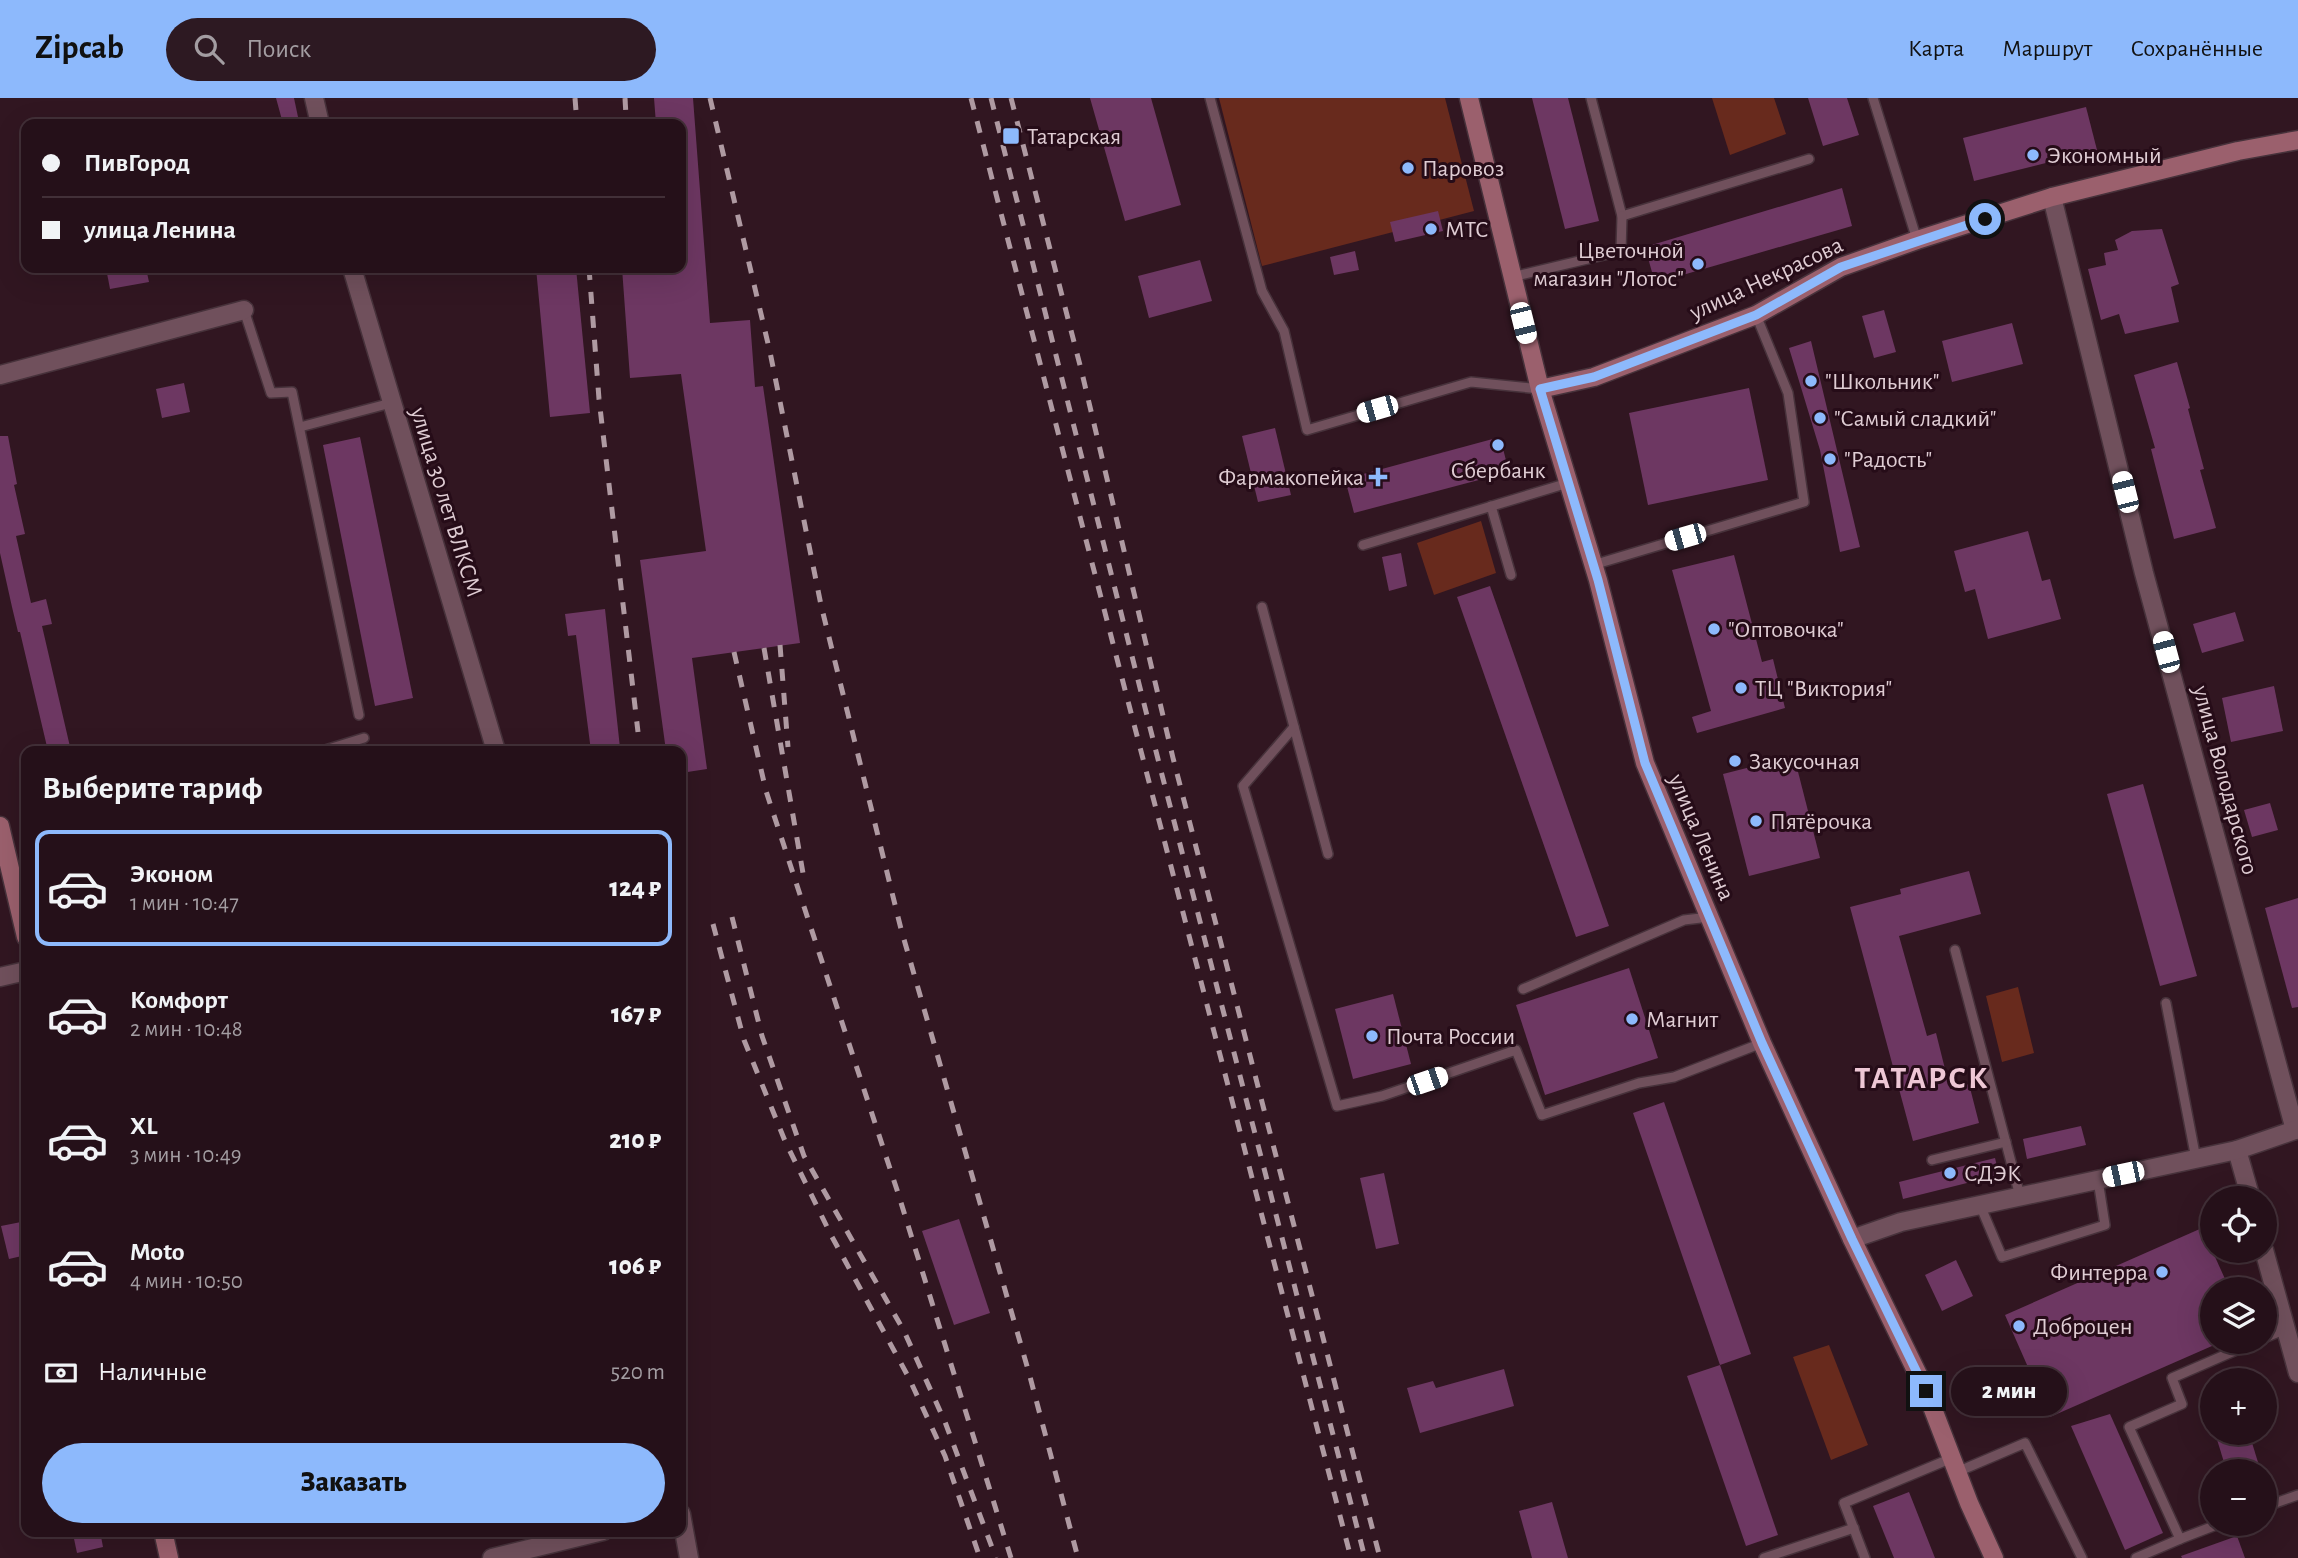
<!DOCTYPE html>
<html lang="ru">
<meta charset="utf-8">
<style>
body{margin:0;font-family:"Alegreya Sans",sans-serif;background:#2d1922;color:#f1f3f6;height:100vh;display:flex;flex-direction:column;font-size:26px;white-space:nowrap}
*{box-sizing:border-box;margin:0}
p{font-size:23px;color:#a39da2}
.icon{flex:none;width:38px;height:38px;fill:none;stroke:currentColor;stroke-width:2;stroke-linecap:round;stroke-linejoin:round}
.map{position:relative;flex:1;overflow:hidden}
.panel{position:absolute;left:21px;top:648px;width:665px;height:791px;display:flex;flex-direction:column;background:#251019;border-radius:14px;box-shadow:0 7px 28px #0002,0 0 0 2px #423038}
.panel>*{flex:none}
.guide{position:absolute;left:21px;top:21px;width:665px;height:154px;border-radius:14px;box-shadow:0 7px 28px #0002,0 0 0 2px #423038;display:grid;align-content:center;height:154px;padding:0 21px;background:#251019}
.tools{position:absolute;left:2200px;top:1088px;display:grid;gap:14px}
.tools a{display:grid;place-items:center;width:77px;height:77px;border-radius:50%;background:#251019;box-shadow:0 7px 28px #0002,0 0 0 2px #423038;font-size:35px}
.end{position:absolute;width:32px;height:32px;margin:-16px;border:9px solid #8db9fc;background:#111;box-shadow:0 0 0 4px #111}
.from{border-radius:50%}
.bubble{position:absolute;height:49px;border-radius:24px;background:#251019;box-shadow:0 7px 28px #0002,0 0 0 2px #423038;font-size:23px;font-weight:800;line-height:49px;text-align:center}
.car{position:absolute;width:21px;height:42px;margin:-21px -10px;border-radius:9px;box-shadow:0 0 5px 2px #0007;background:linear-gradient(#fff 24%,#345 0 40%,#fff 0 76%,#345 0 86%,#fff 0)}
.guide b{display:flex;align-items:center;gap:24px;height:66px;font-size:26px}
.guide b+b{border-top:2px solid #423038}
.guide i{width:18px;height:18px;background:#f1f3f6}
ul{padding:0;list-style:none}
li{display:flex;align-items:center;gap:21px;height:116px;margin:0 14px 10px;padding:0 7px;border:4px solid transparent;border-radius:14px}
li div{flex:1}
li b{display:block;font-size:26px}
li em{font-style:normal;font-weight:800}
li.current{border-color:#8db9fc}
li>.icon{width:63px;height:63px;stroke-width:1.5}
h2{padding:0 21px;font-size:32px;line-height:84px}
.pay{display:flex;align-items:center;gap:18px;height:77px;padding:0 21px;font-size:26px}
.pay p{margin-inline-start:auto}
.action{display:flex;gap:14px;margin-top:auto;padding:14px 21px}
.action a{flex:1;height:80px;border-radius:42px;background:#8db9fc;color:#111;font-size:28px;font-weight:800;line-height:80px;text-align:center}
header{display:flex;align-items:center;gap:42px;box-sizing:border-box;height:98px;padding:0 35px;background:#8db9fc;color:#111}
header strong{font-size:33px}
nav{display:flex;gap:38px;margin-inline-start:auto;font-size:24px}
.search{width:490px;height:63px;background:#2d1922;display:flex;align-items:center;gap:18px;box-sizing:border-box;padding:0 24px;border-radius:38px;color:#a39da2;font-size:26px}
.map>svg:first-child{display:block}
</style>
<header>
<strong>Zipcab</strong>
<div class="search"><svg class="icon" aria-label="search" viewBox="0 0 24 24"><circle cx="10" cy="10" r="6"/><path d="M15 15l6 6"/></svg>Поиск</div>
<nav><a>Карта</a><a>Маршрут</a><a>Сохранённые</a></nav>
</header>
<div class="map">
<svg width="2298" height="1460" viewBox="0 0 2298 1460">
<rect width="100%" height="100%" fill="#311621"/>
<g fill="#682a1d">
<path d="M 1219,0 L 1445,0 L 1474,113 L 1262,168 Z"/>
<path d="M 1712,0 L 1774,0 L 1786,36 L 1730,57 Z"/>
<path d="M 1481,423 L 1496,475 L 1434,497 L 1417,445 Z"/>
<path d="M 2018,889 L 2034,955 L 2002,964 L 1986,898 Z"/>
<path d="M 1829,1247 L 1868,1347 L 1831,1362 L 1793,1259 Z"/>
</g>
<g fill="#6d3762">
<path d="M 276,0 L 294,0 L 298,19 L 282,22 Z"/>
<path d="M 654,0 L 693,0 L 710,225 L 750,222 L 755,289 L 763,288 L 800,545 L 692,560 L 707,671 L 681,675 L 681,653 L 666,653 L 640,462 L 706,453 L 681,276 L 630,280 L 622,170 L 681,170 L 681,26 L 656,26 Z"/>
<path d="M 1090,0 L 1151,0 L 1181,107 L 1125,123 Z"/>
<path d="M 1532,0 L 1568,0 L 1599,123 L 1565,131 Z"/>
<path d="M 1808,0 L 1847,0 L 1859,37 L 1823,48 Z"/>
<path d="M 2086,9 L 2097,52 L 1974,83 L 1963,40 Z"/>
<path d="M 1842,90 L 1852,128 L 1655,185 L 1645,149 Z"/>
<path d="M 1438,113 L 1443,133 L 1395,144 L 1390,124 Z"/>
<path d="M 2162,131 L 2179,186 L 2171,189 L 2179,224 L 2125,236 L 2119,216 L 2101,222 L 2088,171 L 2106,167 L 2104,155 L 2118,152 L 2115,142 L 2132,133 Z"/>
<path d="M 1355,153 L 1359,172 L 1334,177 L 1330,159 Z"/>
<path d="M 1200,162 L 1212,203 L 1149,220 L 1138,178 Z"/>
<path d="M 106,170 L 146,170 L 149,184 L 110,191 Z"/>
<path d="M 536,170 L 576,170 L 590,315 L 550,319 Z"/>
<path d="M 1884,212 L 1896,254 L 1874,260 L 1862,218 Z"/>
<path d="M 2012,225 L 2023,266 L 1952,284 L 1942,243 Z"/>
<path d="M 1811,243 L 1860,449 L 1840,454 L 1820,352 L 1789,250 Z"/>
<path d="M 2177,264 L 2190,310 L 2188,311 L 2204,371 L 2200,372 L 2216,430 L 2174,441 L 2151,351 L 2155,350 L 2134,277 Z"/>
<path d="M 184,285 L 190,314 L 162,320 L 156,291 Z"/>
<path d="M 1749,290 L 1768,382 L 1648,407 L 1629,315 Z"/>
<path d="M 1275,330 L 1291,397 L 1258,404 L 1242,338 Z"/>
<path d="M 0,338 L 8,338 L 17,386 L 14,387 L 25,436 L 16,438 L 31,505 L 46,501 L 52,526 L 42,528 L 71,653 L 48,653 L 20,534 L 18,534 L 12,509 L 0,455 Z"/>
<path d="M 360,339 L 413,600 L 375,608 L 323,347 Z"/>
<path d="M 1500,339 L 1509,374 L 1354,415 L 1345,381 Z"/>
<path d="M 2028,433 L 2042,483 L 2050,481 L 2061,521 L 1988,541 L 1975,491 L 1965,494 L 1954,453 Z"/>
<path d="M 1401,455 L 1407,488 L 1389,493 L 1382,459 Z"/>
<path d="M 1734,457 L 1762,564 L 1773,561 L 1785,610 L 1697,635 L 1692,619 L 1711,613 L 1672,472 Z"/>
<path d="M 1490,488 L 1609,828 L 1576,839 L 1457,499 Z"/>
<path d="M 605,511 L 620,650 L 591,653 L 576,537 L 568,538 L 565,516 Z"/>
<path d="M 2235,514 L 2244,543 L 2202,555 L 2193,526 Z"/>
<path d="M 2274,588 L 2283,633 L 2231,644 L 2222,600 Z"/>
<path d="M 1794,658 L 1820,760 L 1749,778 L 1723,676 Z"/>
<path d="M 2143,686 L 2197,878 L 2160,888 L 2107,696 Z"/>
<path d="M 2270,705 L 2278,732 L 2252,739 L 2244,712 Z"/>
<path d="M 1969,773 L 1981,816 L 1899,838 L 1927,938 L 1936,935 L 1950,991 L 1969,986 L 1979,1025 L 1913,1043 L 1850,809 L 1901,796 L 1900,791 Z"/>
<path d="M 2298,800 L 2298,909 L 2292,910 L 2265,810 Z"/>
<path d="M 1629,870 L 1658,960 L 1545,997 L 1516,907 Z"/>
<path d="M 1393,896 L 1411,966 L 1353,981 L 1335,911 Z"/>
<path d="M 1664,1004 L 1751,1256 L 1720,1267 L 1633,1015 Z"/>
<path d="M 2081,1028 L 2086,1047 L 2027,1061 L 2023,1041 Z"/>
<path d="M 1995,1060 L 1999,1077 L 1903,1101 L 1899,1084 Z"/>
<path d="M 1384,1075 L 1399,1146 L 1376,1151 L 1360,1080 Z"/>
<path d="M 959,1121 L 990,1215 L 954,1227 L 922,1133 Z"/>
<path d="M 26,1123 L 26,1157 L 9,1161 L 1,1128 Z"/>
<path d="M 2202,1130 L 2230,1192 L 2212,1192 L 2212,1248 L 2050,1319 L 2005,1217 Z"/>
<path d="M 1956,1162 L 1973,1198 L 1942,1213 L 1925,1177 Z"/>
<path d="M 1720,1267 L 1778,1437 L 1746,1448 L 1687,1278 Z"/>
<path d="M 1504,1271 L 1514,1308 L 1420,1335 L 1407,1290 L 1433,1283 L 1436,1290 Z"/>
<path d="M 2110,1316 L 2163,1435 L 2125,1452 L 2071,1328 Z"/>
<path d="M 2215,1335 L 2249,1335 L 2261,1374 L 2227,1374 Z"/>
<path d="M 1909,1394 L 1935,1460 L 1894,1460 L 1873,1408 Z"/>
<path d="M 1552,1404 L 1568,1460 L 1532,1460 L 1519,1413 Z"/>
<path d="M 84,1433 L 100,1433 L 103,1449 L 77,1455 L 73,1436 Z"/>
<path d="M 2237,1438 L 2245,1460 L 2182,1460 L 2181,1458 Z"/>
</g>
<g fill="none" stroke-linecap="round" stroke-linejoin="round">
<g stroke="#47323b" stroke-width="12">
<g id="lane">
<path d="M 1210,0 L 1262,193 L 1284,233 L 1307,332 L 1471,284 L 1540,291"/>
<path d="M 1591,0 L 1622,118 L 1809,61"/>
<path d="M 1873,0 L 1917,142"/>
<path d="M 1512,179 L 1621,153 L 1622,118"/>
<path d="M 244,212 L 271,295 L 292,294 L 359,617"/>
<path d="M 300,329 L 391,305"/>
<path d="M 1491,408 L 1511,477"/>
<path d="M 1363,447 L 1568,385"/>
<path d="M 1593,467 L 1804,404 L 1788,295 L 1756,217"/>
<path d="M 1262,509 L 1328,756"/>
<path d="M 1294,629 L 1243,688 L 1337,1008 L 1382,998 L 1516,952 L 1542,1017 L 1639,985 L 1674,979 L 1762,945"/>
<path d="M 322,653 L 364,640"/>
<path d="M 1955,852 L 2020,1098"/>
<path d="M 1523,891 L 1684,822 L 1709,819"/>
<path d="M 2166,905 L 2196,1061"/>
<path d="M 1932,1062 L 2006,1044"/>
<path d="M 1980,1107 L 2002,1159 L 2105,1127 L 2098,1082"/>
<path d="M 2264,1240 L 2286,1231"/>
<path d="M 1957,1374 L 2025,1345 L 2082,1460"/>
<path d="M 2264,1409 L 2298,1397"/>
<path d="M 2180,1441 L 2219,1426"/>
<path d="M 1764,1460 L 1854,1430"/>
<path d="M 1865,1460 L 1844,1405 L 1952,1360"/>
<path d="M 2136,1460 L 2180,1441 L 2129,1329 L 2182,1306 L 2172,1280 L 2255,1244"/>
</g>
</g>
<g stroke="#47323b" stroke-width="21">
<g id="street">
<path d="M 314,0 L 320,26"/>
<path d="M 2052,99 L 2144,475 L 2295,1032"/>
<path d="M 352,170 L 496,653"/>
<path d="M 0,277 L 244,212"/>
<path d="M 0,879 L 26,873"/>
<path d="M 2237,1052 L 2251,1101"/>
<path d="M 1852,1141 L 1901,1124 L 2237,1052 L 2298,1031"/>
<path d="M 2264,1152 L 2298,1275"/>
<path d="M 681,1416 L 689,1460"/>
<path d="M 492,1460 L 603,1433"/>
</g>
</g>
<g stroke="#47323b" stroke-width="21">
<g id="secondary">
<path d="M 1469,0 L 1540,291 L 1598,482 L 1645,665 L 1762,945 L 1852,1141 L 1926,1293 L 1969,1405 L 1994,1460"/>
<path d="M 1540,291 L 1594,279 L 1756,217 L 1841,169 L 1917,142 L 2052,99 L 2238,53 L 2298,42"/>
<path d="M 0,728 L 26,839"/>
<path d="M 163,1433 L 169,1460"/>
</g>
</g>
<use href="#lane" stroke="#70505c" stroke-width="9"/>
<use href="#street" stroke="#70505c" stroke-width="18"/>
<use href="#secondary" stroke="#9b606d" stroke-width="18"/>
<g stroke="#af9aa2" stroke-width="5" stroke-dasharray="12 12" stroke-linecap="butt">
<path d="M 575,0 L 577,26"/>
<path d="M 625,0 L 626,18"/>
<path d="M 710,0 L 770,254 L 821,507 L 901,831 L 1029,1275 L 1078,1460"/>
<path d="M 971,0 L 1351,1460"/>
<path d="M 991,0 L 1161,673 L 1365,1460"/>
<path d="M 1011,0 L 1082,275 L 1173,660 L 1380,1460"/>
<path d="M 589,170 L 599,301 L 638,634"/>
<path d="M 780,547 L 788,649"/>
<path d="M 764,550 L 804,781"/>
<path d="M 734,554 L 766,693 L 898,1095 L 1011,1460"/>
<path d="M 732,819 L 762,938 L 804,1058 L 904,1233 L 945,1324 L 996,1460"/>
<path d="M 713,826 L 744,942 L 785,1043 L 831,1137 L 909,1280 L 945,1358 L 980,1460"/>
</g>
</g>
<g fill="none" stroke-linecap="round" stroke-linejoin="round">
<path stroke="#8db9fc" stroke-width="9" d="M 1926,1293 L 1852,1141 L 1762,945 L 1645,665 L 1598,482 L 1540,291 L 1594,279 L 1756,217 L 1841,169 L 1985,121"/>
</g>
<g fill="#8db9fc" stroke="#260c18" stroke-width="2.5">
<rect x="1002" y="29" width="18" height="18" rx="3.5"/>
<circle cx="2033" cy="57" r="7"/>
<circle cx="1408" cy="70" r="7"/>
<circle cx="1431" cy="131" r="7"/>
<circle cx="1698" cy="166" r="7"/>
<circle cx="1811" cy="283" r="7"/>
<circle cx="1820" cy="320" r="7"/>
<circle cx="1498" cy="347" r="7"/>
<circle cx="1830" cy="361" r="7"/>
<path d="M1374.5 368.5h7v7h7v7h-7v7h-7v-7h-7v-7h7z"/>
<circle cx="1714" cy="531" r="7"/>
<circle cx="1741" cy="590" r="7"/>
<circle cx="1735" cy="663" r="7"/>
<circle cx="1756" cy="723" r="7"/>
<circle cx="1632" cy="921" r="7"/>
<circle cx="1372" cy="938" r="7"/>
<circle cx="1950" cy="1075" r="7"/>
<circle cx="2162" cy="1174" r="7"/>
<circle cx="2019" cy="1228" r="7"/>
</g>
<g text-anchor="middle" stroke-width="6" stroke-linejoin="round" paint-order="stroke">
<g font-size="24" fill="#dfccd3" stroke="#260c18" text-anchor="start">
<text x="1027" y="46">Татарская</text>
<text x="2047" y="65">Экономный</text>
<text x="1422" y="78">Паровоз</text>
<text x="1445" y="139">МТС</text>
<text x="1684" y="160" text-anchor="end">Цветочной<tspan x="1684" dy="28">магазин "Лотос"</tspan></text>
<text x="1825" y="291">"Школьник"</text>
<text x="1834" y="328">"Самый сладкий"</text>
<text x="1844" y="369">"Радость"</text>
<text x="1498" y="380" text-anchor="middle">Сбербанк</text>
<text x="1364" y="387" text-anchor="end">Фармакопейка</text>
<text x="1728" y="539">"Оптовочка"</text>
<text x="1755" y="598">ТЦ "Виктория"</text>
<text x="1749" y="671">Закусочная</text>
<text x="1770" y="731">Пятёрочка</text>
<text x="1646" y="929">Магнит</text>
<text x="1386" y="946">Почта России</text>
<text x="1964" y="1083">СДЭК</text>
<text x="2148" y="1182" text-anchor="end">Финтерра</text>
<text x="2033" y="1236">Доброцен</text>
</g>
<g font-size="24" fill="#dfccd3" stroke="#260c18">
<text transform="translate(1766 180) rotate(-25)" y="8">улица Некрасова</text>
<text transform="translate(447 404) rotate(73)" y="8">улица 30 лет ВЛКСМ</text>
<text transform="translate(2226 682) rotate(75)" y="8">улица Володарского</text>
<text transform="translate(1702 739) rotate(67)" y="8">улица Ленина</text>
</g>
<g font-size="32" font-weight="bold" letter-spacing="2" fill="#eec7d5" stroke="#260c18">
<text x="1922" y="990">ТАТАРСК</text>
</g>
</g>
</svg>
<div class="tools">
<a><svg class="icon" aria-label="locate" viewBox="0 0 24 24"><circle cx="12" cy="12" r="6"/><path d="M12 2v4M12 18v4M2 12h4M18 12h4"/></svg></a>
<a><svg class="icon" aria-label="layers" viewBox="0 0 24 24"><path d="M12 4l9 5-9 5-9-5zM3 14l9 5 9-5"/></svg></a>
<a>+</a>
<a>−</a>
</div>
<i class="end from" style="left:1985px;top:121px"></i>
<i class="end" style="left:1926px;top:1293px"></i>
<div class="bubble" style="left:1951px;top:1269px;width:116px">2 мин</div>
<i class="car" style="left:1523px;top:225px;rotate:166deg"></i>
<i class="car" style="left:1377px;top:311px;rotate:254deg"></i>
<i class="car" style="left:2125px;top:394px;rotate:346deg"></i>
<i class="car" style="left:1685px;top:439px;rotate:254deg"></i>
<i class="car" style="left:2166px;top:554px;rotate:345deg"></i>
<i class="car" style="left:1427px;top:983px;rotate:71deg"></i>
<i class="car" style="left:2123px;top:1076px;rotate:258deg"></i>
<div class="guide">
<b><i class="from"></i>ПивГород</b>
<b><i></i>улица Ленина</b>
</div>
<section class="panel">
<h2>Выберите тариф</h2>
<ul>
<li class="current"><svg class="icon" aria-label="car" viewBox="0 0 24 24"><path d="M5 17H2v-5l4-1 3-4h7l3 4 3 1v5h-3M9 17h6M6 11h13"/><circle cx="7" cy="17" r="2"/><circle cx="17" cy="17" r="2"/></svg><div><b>Эконом</b><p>1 мин · 10:47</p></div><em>124 ₽</em></li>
<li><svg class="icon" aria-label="car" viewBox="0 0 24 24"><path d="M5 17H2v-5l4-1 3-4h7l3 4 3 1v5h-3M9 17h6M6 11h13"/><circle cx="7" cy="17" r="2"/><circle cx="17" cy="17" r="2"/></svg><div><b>Комфорт</b><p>2 мин · 10:48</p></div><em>167 ₽</em></li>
<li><svg class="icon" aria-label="car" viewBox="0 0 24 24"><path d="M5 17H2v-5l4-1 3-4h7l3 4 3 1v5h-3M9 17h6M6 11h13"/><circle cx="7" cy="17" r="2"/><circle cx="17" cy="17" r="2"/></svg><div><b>XL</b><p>3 мин · 10:49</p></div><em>210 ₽</em></li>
<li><svg class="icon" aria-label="car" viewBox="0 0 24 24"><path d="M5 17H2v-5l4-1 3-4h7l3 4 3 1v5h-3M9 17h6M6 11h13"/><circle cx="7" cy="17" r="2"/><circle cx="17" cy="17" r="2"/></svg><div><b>Moto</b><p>4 мин · 10:50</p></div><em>106 ₽</em></li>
</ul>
<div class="pay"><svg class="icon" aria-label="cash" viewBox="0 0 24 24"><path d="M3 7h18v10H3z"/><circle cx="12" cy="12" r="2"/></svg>Наличные<p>520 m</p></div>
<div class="action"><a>Заказать</a></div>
</section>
</div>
